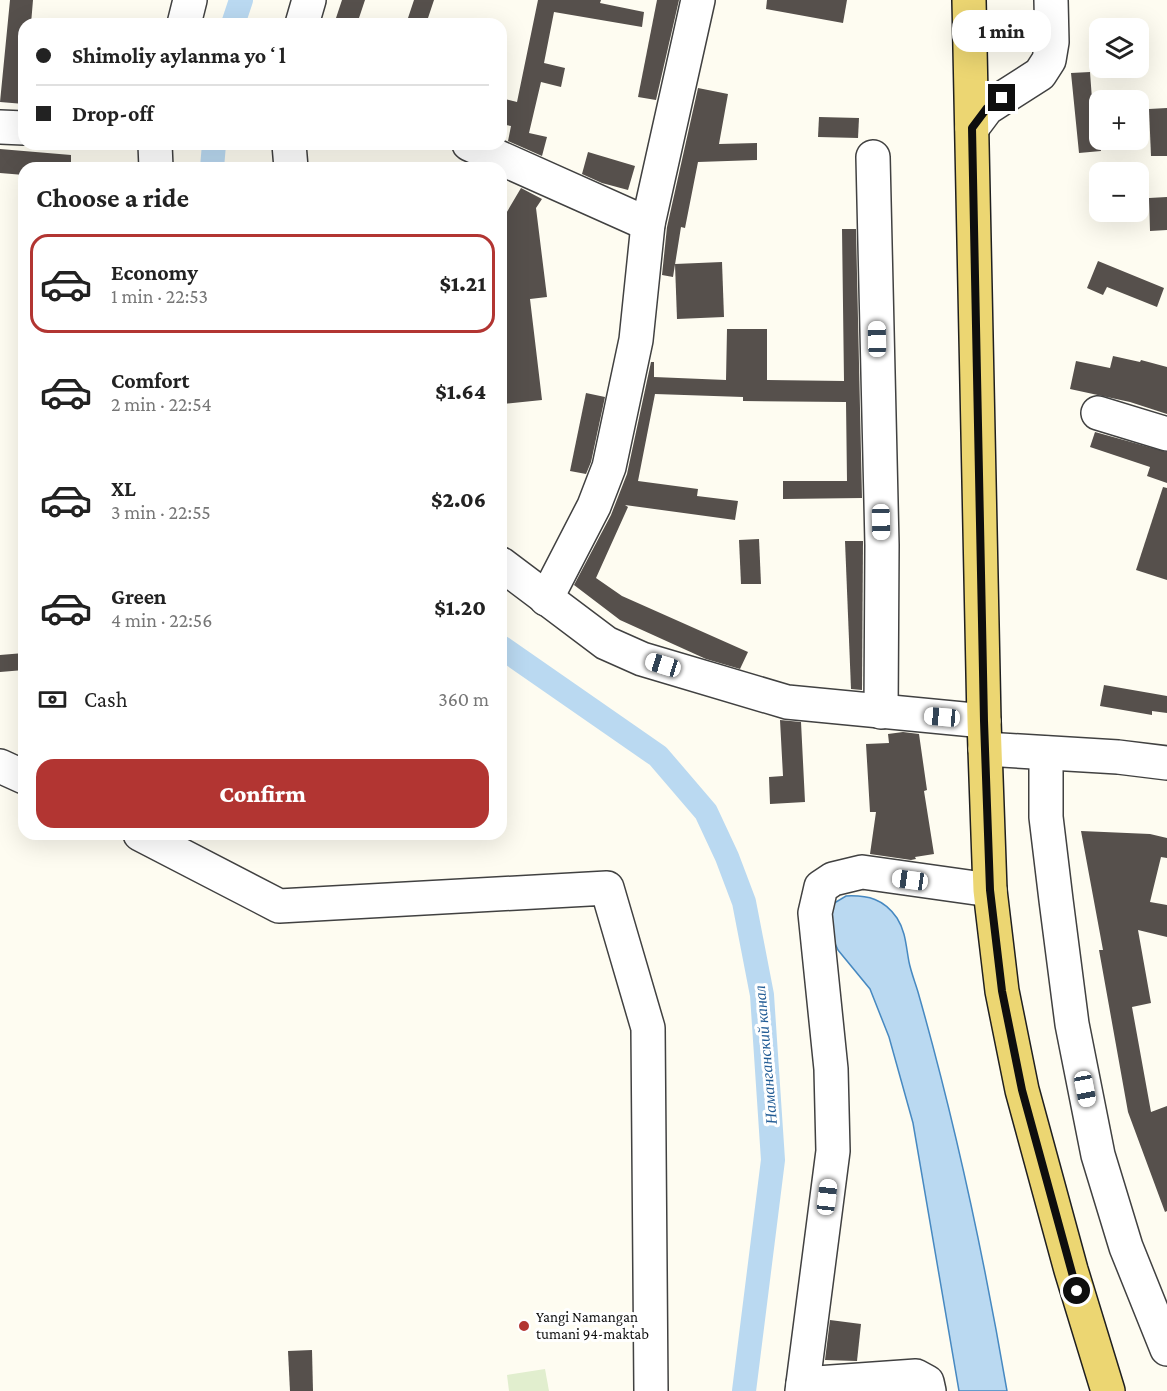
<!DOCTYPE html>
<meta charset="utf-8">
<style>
body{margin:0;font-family:"Crimson Pro",serif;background:#f2f2f2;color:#222;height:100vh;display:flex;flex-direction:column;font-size:22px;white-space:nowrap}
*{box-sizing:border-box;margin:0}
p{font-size:20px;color:#767676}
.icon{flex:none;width:33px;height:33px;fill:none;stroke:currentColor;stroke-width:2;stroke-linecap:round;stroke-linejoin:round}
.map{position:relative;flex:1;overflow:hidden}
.details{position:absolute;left:18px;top:162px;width:489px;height:678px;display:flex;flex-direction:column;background:#fff;border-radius:18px;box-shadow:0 6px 24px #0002}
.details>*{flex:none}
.top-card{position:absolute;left:18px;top:18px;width:489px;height:132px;border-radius:18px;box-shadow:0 6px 24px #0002;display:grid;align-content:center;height:132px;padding:0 18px;background:#fff}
.fabs{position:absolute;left:1089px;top:18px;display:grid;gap:12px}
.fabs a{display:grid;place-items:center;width:60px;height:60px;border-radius:12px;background:#fff;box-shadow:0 6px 24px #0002;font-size:30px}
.end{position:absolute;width:27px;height:27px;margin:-14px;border:8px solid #0e0e0e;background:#fff;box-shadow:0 0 0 3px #fff}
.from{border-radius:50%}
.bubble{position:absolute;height:42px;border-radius:18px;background:#fff;box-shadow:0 6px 24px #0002;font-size:20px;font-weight:800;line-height:42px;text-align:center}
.car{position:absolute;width:18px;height:36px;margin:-18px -9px;border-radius:8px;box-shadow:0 0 4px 2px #0007;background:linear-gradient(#fff 24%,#345 0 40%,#fff 0 76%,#345 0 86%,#fff 0)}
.top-card b{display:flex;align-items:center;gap:21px;height:57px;font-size:22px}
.top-card b+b{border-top:2px solid #e0e0e0}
.top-card i{width:15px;height:15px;background:#222}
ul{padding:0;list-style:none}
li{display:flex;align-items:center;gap:18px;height:99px;margin:0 12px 9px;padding:0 6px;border:3px solid transparent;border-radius:18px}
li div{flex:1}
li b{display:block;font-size:22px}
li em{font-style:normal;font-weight:800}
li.active{border-color:#b23532}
li>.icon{width:54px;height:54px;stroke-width:1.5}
h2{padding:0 18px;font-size:27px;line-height:72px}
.pay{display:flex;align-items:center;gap:15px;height:66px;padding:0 18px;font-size:22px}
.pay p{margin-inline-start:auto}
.primary-button{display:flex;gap:12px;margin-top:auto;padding:12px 18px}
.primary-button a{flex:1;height:69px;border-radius:18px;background:#b23532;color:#fff;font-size:24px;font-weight:800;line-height:69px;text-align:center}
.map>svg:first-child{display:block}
</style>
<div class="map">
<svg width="1167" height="1391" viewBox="0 0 1167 1391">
<rect width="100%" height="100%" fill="#fefcf1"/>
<path fill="#e1eece" d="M 545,1369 L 549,1391 L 509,1391 L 507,1375 Z"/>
<path fill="#bad9f1" stroke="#4789c1" stroke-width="1.5" d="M 846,896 C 868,895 884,899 897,918 C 906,932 906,947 909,962 C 911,972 915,982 918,992 C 955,1122 984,1257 1007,1391 L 959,1391 L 913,1123 L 889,1037 L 870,989 L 838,950 L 832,937 L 831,905 Z"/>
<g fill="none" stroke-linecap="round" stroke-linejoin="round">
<g stroke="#bad9f1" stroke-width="24">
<path d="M 233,24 L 241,0"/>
<path d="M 212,168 L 214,144"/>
<path d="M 501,647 L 658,756 L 706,812 L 727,857 L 744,902 L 762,995 L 773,1160 L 744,1391"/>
</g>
</g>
<g fill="#56504c">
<path d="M 10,0 L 33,0 L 31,24 L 24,24 L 24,104 L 0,102 Z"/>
<path d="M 342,0 L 365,0 L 357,24 L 334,24 Z"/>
<path d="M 414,0 L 434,0 L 426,24 L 406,24 Z"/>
<path d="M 538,0 L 601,0 L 600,3 L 644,12 L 642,27 L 554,12 L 544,63 L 565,68 L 561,87 L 541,82 L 529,133 L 547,137 L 542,156 L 508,141 L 511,126 L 501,124 L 501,98 L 517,102 Z"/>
<path d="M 657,0 L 679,0 L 656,100 L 638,97 Z"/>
<path d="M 767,0 L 847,0 L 843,23 L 766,9 Z"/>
<path d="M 1090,72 L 1093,113 L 1097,112 L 1101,151 L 1079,153 L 1071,73 Z"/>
<path d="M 698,88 L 728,94 L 719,144 L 757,143 L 757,160 L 698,162 L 685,228 L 681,227 L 673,277 L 662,275 L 667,227 Z"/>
<path d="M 1167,108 L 1167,156 L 1151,156 L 1149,109 Z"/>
<path d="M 819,117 L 859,118 L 858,138 L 818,137 Z"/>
<path d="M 0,149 L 71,155 L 71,168 L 24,168 L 24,175 L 0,173 Z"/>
<path d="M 588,152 L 635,166 L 628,190 L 602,183 L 582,174 Z"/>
<path d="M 521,188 L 542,199 L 536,208 L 547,297 L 530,299 L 542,400 L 503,404 L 501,382 L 501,222 Z"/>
<path d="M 1167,197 L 1167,230 L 1150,231 L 1149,198 Z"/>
<path d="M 842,229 L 856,229 L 862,498 L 783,499 L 783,481 L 847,481 L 846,402 L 743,401 L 743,397 L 655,394 L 638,481 L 698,489 L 697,496 L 738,501 L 735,520 L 625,505 L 628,507 L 596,578 L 622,596 L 748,652 L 740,669 L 706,659 L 620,620 L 574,585 L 611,515 L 627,474 L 651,362 L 654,362 L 654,377 L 726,380 L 727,329 L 767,329 L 767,380 L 844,381 Z"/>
<path d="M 1098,261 L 1164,288 L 1157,307 L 1107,287 L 1103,295 L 1087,288 Z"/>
<path d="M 722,262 L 724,317 L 677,319 L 675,264 Z"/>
<path d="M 1113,356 L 1140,362 L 1141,360 L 1167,367 L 1167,414 L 1130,402 L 1070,389 L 1076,361 L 1110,368 Z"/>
<path d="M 586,393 L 605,397 L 591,462 L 586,474 L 570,471 Z"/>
<path d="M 1095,432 L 1167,452 L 1167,483 L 1147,476 L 1150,467 L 1090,447 Z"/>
<path d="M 1163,487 L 1167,488 L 1167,580 L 1136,570 Z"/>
<path d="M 759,539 L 761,584 L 741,584 L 739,540 Z"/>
<path d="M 845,541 L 863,541 L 862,690 L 851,689 Z"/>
<path d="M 24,653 L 24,670 L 0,672 L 0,655 Z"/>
<path d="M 1104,685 L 1167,696 L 1167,713 L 1152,711 L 1152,715 L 1100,706 Z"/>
<path d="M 780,720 L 801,722 L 805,802 L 770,804 L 769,777 L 783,776 Z"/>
<path d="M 903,732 L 919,734 L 927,790 L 924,791 L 934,854 L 915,857 L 916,859 L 911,860 L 870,854 L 876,812 L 870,812 L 866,744 L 889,743 L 888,734 Z"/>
<path d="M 1081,831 L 1150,834 L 1167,838 L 1167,858 L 1161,857 L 1150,902 L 1167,905 L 1167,937 L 1138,930 L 1151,1003 L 1132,1007 L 1151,1112 L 1167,1106 L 1167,1211 L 1165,1212 L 1128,1112 L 1099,950 L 1103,950 Z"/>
<path d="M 830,1320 L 861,1324 L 857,1361 L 825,1360 Z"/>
<path d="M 312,1350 L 313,1391 L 290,1391 L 288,1351 Z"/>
</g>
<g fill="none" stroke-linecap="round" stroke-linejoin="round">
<g stroke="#414141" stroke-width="36">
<g id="minor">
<path d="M 184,24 L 190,0"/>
<path d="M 302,24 L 309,0"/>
<path d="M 0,127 L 24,128"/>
<path d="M 972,128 L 987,108 L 1040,74 L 1049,60 L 1052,42 L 1051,0"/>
<path d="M 155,144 L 156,168"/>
<path d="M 289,144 L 291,168"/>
<path d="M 469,144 L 648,224"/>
<path d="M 873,157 L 882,545 L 881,712"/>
<path d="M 1098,413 L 1167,434"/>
<path d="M 501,564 L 606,643 L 642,659 L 787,702 L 984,721"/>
<path d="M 546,599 L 594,506 L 609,467 L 636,340 L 648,224 L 698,0"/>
<path d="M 985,749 L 1118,757 L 1167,763"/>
<path d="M 1046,753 L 1046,817 L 1056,900 L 1072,1024 L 1098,1155 L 1126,1247 L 1167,1349"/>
<path d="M 0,766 L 24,777"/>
<path d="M 140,834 L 279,906 L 607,888 L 648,1028 L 651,1391"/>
<path d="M 803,1384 L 916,1376 L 927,1382 L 929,1391"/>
<path d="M 802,1391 L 833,1151 L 831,1069 L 815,913 L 821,887 L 833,879 L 862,872 L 990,890"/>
</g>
</g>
<g stroke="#1f1f1f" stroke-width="36">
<path id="major" d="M 969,0 L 984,721 L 990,890 L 1002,991 L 1022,1090 L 1071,1270 L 1108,1391"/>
</g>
<use href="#minor" stroke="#fff" stroke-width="33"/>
<use href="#major" stroke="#ecd672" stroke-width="33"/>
</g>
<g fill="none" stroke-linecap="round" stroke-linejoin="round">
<path stroke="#0e0e0e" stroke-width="8" d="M 1002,98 L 987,108 L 972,128 L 984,721 L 990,890 L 1002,991 L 1022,1090 L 1077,1291"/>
</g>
<circle fill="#b23532" stroke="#fff" stroke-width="2" cx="524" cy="1326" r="6"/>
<g text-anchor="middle" stroke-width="6" stroke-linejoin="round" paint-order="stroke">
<g font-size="15" fill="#0e0e0e" stroke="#fff" text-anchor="start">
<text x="536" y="1322">Yangi Namangan<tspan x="536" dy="17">tumani 94-maktab</tspan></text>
</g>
<g font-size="16" font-style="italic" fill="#225c95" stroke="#fff">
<text transform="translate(765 1055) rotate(-95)" y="6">Наманганский канал</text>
</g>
</g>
</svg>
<div class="fabs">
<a><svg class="icon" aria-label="layers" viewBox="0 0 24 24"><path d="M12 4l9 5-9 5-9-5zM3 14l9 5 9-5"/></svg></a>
<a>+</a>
<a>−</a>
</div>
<i class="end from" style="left:1077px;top:1291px"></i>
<i class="end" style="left:1002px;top:98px"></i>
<div class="bubble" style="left:952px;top:10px;width:99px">1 min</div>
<i class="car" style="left:877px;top:339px;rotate:359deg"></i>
<i class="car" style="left:881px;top:522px;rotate:179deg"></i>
<i class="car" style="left:663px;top:665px;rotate:287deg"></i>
<i class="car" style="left:942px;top:717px;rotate:275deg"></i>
<i class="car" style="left:910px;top:880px;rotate:278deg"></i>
<i class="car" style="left:1085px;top:1089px;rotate:169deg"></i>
<i class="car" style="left:827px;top:1197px;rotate:7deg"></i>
<div class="top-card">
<b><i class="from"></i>Shimoliy aylanma yoʻl</b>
<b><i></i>Drop-off</b>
</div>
<section class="details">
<h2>Choose a ride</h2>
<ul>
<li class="active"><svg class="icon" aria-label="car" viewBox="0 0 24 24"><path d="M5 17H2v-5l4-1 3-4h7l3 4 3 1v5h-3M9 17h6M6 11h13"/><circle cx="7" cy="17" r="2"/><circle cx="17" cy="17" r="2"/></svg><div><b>Economy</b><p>1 min · 22:53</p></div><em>$1.21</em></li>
<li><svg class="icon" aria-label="car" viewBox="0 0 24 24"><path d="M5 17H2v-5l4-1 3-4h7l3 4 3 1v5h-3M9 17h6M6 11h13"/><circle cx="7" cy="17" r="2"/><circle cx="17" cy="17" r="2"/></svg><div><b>Comfort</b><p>2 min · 22:54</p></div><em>$1.64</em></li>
<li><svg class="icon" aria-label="car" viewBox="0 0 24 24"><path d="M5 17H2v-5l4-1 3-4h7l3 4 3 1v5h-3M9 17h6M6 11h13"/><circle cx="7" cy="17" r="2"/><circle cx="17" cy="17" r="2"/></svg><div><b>XL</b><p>3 min · 22:55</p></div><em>$2.06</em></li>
<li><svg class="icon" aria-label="car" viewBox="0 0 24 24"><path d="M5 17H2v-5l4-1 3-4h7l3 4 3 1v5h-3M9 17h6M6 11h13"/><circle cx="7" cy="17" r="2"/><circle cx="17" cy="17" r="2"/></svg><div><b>Green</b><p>4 min · 22:56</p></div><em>$1.20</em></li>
</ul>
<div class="pay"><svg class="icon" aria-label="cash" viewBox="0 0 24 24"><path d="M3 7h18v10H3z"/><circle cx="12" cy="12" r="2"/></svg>Cash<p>360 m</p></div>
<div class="primary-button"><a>Confirm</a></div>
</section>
</div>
